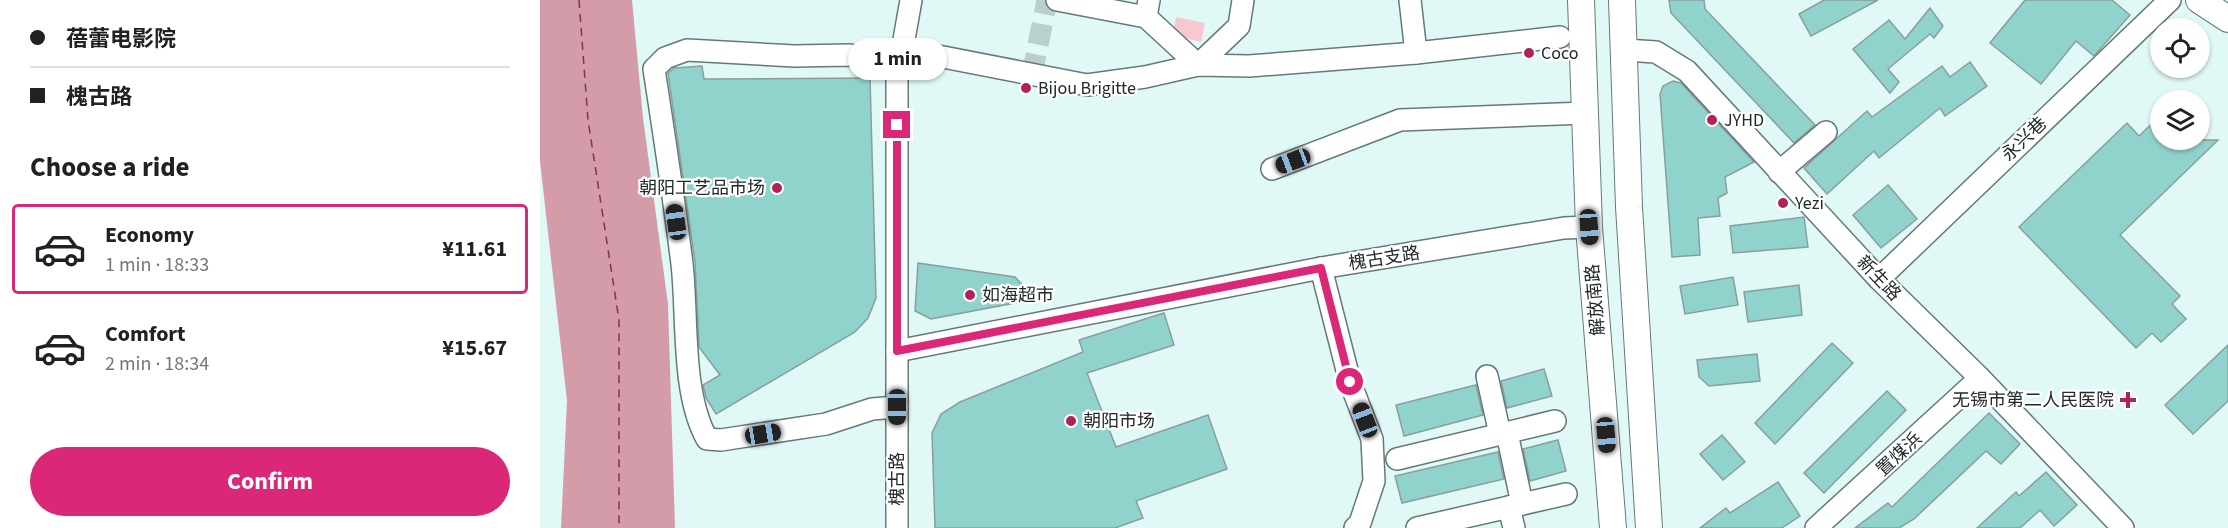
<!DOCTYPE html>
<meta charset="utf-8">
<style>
body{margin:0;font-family:"Source Sans 3","Noto Sans SC",sans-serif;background:#f6f6f6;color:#202124;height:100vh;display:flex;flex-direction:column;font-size:22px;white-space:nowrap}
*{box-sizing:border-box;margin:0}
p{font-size:20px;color:#757577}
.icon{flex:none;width:33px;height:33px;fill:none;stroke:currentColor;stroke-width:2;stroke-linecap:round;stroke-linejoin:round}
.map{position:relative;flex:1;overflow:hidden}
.side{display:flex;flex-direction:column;background:#fff;width:540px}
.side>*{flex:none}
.guide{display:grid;align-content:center;height:132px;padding:0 30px;background:#fff}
.buttons{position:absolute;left:1610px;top:18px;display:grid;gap:12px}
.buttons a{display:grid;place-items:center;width:60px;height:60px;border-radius:50%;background:#fff;box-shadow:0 2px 4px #0004;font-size:30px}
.end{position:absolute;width:27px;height:27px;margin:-14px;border:8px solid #db2777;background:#fff;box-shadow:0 0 0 3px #fff}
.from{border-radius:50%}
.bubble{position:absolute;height:42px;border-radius:21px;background:#fff;box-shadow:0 2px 4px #0004;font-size:20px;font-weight:700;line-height:42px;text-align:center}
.car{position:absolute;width:18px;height:36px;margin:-18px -9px;border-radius:8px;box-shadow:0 0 4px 2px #0007;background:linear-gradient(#222 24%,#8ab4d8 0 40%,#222 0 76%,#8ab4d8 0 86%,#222 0)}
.guide b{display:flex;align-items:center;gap:21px;height:57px;font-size:22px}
.guide b+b{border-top:2px solid #e0e0e0}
.guide i{width:15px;height:15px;background:#202124}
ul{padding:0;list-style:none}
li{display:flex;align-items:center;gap:18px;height:90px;margin:0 12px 9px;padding:0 18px;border:3px solid transparent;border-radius:6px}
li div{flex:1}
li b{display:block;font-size:22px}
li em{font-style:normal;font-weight:700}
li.selected{border-color:#db2777}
li>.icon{width:54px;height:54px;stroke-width:1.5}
h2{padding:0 30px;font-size:27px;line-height:72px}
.button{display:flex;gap:12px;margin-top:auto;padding:12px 30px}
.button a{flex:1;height:69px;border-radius:36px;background:#db2777;color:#fff;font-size:24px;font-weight:700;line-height:69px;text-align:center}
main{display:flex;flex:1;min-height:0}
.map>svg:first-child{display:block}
</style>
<main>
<section class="side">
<div class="guide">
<b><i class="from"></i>蓓蕾电影院</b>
<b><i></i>槐古路</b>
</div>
<h2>Choose a ride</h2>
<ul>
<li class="selected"><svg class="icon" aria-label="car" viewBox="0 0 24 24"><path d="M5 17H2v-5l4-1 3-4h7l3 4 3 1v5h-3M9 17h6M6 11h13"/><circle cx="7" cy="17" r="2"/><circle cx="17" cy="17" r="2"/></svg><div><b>Economy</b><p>1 min · 18:33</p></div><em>¥11.61</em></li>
<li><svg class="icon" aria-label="car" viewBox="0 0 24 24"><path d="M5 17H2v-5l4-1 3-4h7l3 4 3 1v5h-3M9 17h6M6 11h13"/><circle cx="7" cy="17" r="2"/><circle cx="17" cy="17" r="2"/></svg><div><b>Comfort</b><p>2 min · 18:34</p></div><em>¥15.67</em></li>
</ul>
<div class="button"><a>Confirm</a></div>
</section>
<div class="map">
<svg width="1688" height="528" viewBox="0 0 1688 528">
<rect width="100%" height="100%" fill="#e1f9f6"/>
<path fill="#f8c8d1" d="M 636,17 L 665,23 L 661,42 L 632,35 Z"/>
<path fill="#d49ca8" d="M 0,0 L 92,0 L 103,118 L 128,304 L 135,528 L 21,528 L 27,401 L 0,161 Z"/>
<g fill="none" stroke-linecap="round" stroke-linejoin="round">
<path stroke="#7c3749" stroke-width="1.5" stroke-dasharray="8 6" stroke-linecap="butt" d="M 39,0 L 48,120 L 79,320 L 79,528"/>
</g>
<g fill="#90d3cc" stroke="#899f9d" stroke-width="1.5">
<path d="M 1129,0 L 1164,0 L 1165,9 L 1275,125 L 1254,143 L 1131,13 Z"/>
<path d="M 1284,0 L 1338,0 L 1271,36 L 1259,14 Z"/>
<path d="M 1485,0 L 1572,0 L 1590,15 L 1554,56 L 1536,41 L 1501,84 L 1450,43 Z"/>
<path d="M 1390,8 L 1403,26 L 1394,38 L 1390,34 L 1348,69 L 1359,82 L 1350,93 L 1313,49 L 1349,20 L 1365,39 Z"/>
<path d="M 1430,62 L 1447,86 L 1405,116 L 1400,108 L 1339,158 L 1334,151 L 1287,194 L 1264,168 L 1327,111 L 1332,117 L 1402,66 L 1410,77 Z"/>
<path d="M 162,66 L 164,79 L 330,78 L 336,298 L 328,318 L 315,332 L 176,414 L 166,398 L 163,385 L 180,375 L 159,347 L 155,262 L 128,73 L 134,68 Z"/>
<path d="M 1133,81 L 1141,83 L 1214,162 L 1185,177 L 1187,193 L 1178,198 L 1180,216 L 1158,218 L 1160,255 L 1132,257 L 1120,94 L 1123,86 Z"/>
<path d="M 1620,116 L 1620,140 L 1678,140 L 1580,235 L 1640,296 L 1632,304 L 1646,319 L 1621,342 L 1612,333 L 1596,348 L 1479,227 L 1587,123 L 1599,136 Z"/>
<path d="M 1348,185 L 1377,219 L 1341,248 L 1313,215 Z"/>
<path d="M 1264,217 L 1268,247 L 1193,253 L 1190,226 Z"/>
<path d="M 378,263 L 475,277 L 486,289 L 480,302 L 391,319 L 375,311 Z"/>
<path d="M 1193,277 L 1198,305 L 1145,314 L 1140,286 Z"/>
<path d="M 1259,285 L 1262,315 L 1208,322 L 1204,292 Z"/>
<path d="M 624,313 L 634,345 L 547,373 L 576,447 L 668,415 L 687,469 L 596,501 L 603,518 L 575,528 L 395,528 L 392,433 L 401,414 L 420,402 L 543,352 L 539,340 Z"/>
<path d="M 1292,343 L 1313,363 L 1235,444 L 1215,423 Z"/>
<path d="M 1688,345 L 1688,401 L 1653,434 L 1625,405 Z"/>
<path d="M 1217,354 L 1220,381 L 1169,386 L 1159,377 L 1157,360 Z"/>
<path d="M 1004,369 L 1012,396 L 967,408 L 961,381 Z"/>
<path d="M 936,385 L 943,415 L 864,436 L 856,405 Z"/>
<path d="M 1347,391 L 1366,410 L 1284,493 L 1264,473 Z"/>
<path d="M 1449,413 L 1480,444 L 1461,464 L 1446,451 L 1374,519 L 1359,528 L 1315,528 L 1348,503 L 1352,507 Z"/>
<path d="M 1182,435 L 1205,462 L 1183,480 L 1160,454 Z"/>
<path d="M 1018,440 L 1026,471 L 990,481 L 983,449 Z"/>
<path d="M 958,452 L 964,479 L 862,503 L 855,476 Z"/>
<path d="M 1506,472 L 1537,505 L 1514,526 L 1500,510 L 1480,528 L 1437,528 L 1476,492 L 1479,496 Z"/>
<path d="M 1238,482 L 1260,516 L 1242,528 L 1160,528 L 1186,508 L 1190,513 Z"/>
</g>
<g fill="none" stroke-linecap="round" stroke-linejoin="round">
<path stroke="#bbd0cd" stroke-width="21" stroke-dasharray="21 10" stroke-linecap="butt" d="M 492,75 L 507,0"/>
<g stroke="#657a78" stroke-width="24">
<g id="minor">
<path d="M 517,0 L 606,17"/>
<path d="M 609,0 L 606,17 L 658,65 L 699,26 L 703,0"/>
<path d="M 870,0 L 876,53"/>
<path d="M 362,49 L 547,85 L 605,77 L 658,65 L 709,66 L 876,53 L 1020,37"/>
<path d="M 1085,50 L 1116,52 L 1147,71 L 1339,279 L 1440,378 L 1583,528"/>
<path d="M 732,169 L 860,120 L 1046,113"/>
<path d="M 1239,172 L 1286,132"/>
<path d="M 781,268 L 810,382 L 832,439 L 834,481 L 820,523 L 815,528"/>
<path d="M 1339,279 L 1630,0"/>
<path d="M 357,351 L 781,268 L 1024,228 L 1049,227"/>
<path d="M 947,376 L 960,434"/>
<path d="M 357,407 L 332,409 L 286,424 L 181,440 L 167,439 C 141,392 148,317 142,264 C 134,199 124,134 114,69 L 125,58 L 147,50 L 254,56 L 310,55 L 359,63"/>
<path d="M 967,433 L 982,504"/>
<path d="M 857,459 L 1015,421"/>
<path d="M 969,507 L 974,528"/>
<path d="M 357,528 L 357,79 L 371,0"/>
<path d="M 877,528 L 1026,494"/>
<path d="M 1276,528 L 1440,378"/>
</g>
</g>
<g stroke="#657a78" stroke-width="28">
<g id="major">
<path d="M 1041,0 L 1049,227 L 1073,528"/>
<path d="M 1082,0 L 1089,207 L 1109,528"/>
<path d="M 1659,0 L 1688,19"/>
</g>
</g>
<use href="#minor" stroke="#fff" stroke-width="21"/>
<use href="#major" stroke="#fff" stroke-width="26"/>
</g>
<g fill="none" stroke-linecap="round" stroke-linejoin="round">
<path stroke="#db2777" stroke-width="8" d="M 357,125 L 357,351 L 781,268 L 810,382"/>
</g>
<g fill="#b12256" stroke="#fff" stroke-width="2">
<circle cx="989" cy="53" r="6"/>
<circle cx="486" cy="88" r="6"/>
<circle cx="1172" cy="120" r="6"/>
<circle cx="237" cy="188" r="6"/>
<circle cx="1243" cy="203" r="6"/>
<circle cx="430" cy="295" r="6"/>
<path d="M1585 391h6v6h6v6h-6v6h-6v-6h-6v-6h6z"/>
<circle cx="531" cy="421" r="6"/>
</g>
<g text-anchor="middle" stroke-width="4.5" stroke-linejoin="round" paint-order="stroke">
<g font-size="18" fill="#222b2a" stroke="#fff" text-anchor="start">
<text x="1001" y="59">Coco</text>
<text x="498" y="94">Bijou Brigitte</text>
<text x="1184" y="126">JYHD</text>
<text x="225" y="194" text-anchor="end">朝阳工艺品市场</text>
<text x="1255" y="209">Yezi</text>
<text x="442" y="301">如海超市</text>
<text x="1574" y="406" text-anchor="end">无锡市第二人民医院</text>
<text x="543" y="427">朝阳市场</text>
</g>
<g font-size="18" fill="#222b2a" stroke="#fff">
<text transform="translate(1484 139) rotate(-44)" y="6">永兴巷</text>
<text transform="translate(844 258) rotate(-9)" y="6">槐古支路</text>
<text transform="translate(1339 278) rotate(46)" y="6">新生路</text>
<text transform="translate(1055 300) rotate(-95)" y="6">解放南路</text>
<text transform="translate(1359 454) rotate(-43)" y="6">置煤浜</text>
<text transform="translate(357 479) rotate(-90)" y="6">槐古路</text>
</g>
</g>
</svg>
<div class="buttons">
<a><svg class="icon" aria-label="locate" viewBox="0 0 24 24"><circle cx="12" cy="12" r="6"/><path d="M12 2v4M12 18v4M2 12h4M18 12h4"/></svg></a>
<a><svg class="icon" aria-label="layers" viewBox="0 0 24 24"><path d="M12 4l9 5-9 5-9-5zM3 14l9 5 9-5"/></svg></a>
</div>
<i class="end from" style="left:810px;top:382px"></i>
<i class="end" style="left:357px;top:125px"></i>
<div class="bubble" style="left:308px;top:38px;width:99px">1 min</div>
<i class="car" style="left:753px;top:161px;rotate:249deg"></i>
<i class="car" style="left:136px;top:222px;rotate:352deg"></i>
<i class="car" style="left:1049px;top:227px;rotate:176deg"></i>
<i class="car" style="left:357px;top:407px;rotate:180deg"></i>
<i class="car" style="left:825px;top:420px;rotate:339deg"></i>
<i class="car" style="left:223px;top:434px;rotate:81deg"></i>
<i class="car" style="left:1066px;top:435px;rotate:175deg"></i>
</div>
</main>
